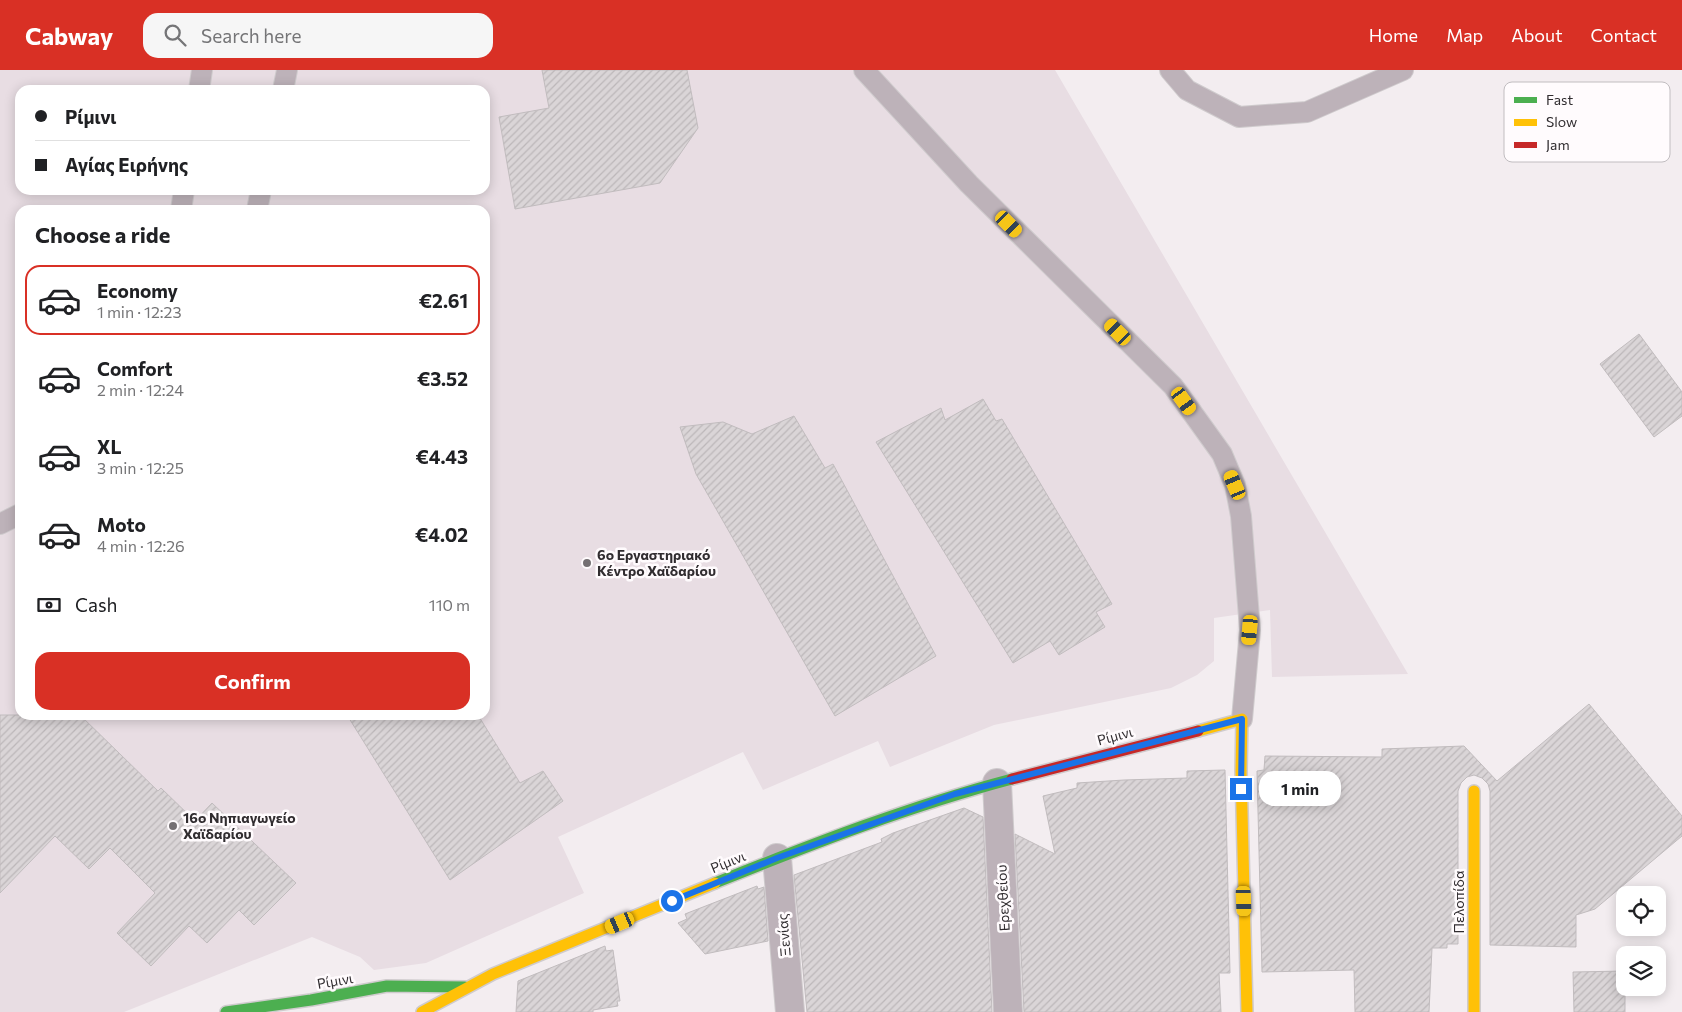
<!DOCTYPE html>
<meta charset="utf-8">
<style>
body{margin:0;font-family:Commissioner,sans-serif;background:#f6f6f6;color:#202124;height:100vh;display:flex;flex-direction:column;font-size:19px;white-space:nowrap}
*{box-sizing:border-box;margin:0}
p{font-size:16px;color:#757577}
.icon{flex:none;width:28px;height:28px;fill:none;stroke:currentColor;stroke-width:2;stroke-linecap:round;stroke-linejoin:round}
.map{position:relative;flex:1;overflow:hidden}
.side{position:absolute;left:15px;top:135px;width:475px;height:515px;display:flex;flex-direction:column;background:#fff;border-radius:15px;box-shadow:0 2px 12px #0003}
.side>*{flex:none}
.top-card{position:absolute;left:15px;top:15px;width:475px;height:110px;border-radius:15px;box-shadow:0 2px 12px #0003;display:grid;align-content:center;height:110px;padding:0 20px;background:#fff}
.fabs{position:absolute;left:1616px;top:816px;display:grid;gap:10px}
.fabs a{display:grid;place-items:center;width:50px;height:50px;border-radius:10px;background:#fff;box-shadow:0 2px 12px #0003;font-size:25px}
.end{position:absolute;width:22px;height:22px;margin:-11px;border:6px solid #1a73e8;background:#fff;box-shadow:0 0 0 2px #fff}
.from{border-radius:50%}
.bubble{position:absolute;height:35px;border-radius:15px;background:#fff;box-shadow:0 2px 12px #0003;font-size:16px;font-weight:700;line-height:35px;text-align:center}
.car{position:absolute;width:15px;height:30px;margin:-15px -8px;border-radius:6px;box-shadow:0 0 4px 1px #0007;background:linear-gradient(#f5c518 24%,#345 0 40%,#f5c518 0 76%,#345 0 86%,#f5c518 0)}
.top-card b{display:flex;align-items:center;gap:18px;height:48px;font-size:19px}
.top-card b+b{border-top:1px solid #e0e0e0}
.top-card i{width:12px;height:12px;background:#202124}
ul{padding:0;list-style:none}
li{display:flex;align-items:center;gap:15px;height:70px;margin:0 10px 8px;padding:0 10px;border:2px solid transparent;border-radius:15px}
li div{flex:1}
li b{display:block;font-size:19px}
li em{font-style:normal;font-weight:700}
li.on{border-color:#d93025}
li>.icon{width:45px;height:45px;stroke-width:1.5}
h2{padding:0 20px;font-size:22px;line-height:60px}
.pay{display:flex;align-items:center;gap:12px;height:55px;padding:0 20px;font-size:19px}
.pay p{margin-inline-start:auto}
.button{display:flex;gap:10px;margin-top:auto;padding:10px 20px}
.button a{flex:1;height:58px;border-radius:15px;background:#d93025;color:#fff;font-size:20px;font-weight:700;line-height:58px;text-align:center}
header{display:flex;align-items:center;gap:30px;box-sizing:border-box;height:70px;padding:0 25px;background:#d93025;color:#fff}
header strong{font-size:24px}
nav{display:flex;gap:28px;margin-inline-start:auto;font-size:18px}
.search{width:350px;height:45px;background:#f6f6f6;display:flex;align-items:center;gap:12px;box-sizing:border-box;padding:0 18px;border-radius:15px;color:#757577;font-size:19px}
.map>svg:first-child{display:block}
</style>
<header>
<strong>Cabway</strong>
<div class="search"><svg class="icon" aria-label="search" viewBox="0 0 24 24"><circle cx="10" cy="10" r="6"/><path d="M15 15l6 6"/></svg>Search here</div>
<nav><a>Home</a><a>Map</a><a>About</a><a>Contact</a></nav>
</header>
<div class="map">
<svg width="1682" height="942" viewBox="0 0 1682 942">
<defs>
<pattern id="building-hatch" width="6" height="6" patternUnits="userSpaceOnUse" patternTransform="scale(1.25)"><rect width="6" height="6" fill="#dad5d7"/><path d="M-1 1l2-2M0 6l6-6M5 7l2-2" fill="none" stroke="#bcb7b9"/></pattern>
</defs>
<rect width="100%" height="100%" fill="#f3edf0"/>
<path fill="#e8dde3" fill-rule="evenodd" d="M 0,0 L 1055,0 L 1408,604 L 1272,607 L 1270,540 L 1214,548 L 1214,591 L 1197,605 L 1171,618 L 994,655 L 890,697 L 878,671 L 763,720 L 743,682 L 558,767 L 584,823 L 426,893 L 374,900 L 360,887 L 312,867 L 124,942 L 0,942 ZM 20,20 L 485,20 L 485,120 L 20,120 ZM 20,140 L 485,140 L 485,645 L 20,645 Z"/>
<g fill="url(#building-hatch)" stroke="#c1bcbe">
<path d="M 542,0 L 687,0 L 698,58 L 660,113 L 515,139 L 499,47 L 549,38 Z"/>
<path d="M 1639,264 L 1682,322 L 1682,346 L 1654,367 L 1600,294 Z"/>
<path d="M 983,329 L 996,351 L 1002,349 L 1112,534 L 1096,542 L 1105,557 L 1059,585 L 1050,571 L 1013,593 L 876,372 L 941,338 L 945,350 Z"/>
<path d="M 794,346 L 825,398 L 833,394 L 936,586 L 835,646 L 696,404 L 680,357 L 723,352 L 752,364 Z"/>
<path d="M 1589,634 L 1682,746 L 1682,766 L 1595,839 L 1576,845 L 1576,877 L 1490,875 L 1490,721 L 1488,714 L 1482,708 L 1474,705 L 1467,707 L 1461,713 L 1458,721 L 1458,874 L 1447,874 L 1447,878 L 1432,878 L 1429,942 L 1355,942 L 1354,900 L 1262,902 L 1257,701 L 1264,700 L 1265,686 L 1382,687 L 1382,679 L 1464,676 L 1497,711 Z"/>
<path d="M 0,645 L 80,645 L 158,721 L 161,718 L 195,751 L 212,733 L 296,813 L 254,855 L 239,840 L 207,873 L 189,856 L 151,896 L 117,863 L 155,823 L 110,778 L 89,799 L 55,766 L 0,823 Z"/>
<path d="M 347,645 L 478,645 L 520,713 L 543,701 L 563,731 L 450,810 Z"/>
<path d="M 1225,700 L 1230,903 L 1219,903 L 1221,942 L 1024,942 L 1015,764 L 1055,784 L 1043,726 L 1077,718 L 1077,713 L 1124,710 L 1187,708 L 1187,701 Z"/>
<path d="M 964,738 L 983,747 L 992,942 L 807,942 L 794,805 L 882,772 L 881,769 L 893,763 Z"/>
<path d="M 757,816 L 758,819 L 764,817 L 768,871 L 705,884 L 678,853 L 687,849 L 685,844 Z"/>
<path d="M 605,876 L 606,881 L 613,880 L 620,931 L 617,931 L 618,936 L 593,940 L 593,942 L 516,942 L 518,911 Z"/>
<path d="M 1625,901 L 1625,942 L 1574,942 L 1573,902 Z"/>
</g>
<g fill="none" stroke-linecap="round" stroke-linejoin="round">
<g stroke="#cfcbcd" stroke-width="22">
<g id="lane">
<path d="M 864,0 L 969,114 L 1173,316 L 1222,384 L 1235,415 L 1241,446 L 1250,560 L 1242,649"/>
<path d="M 1170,0 L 1187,20 L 1239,47 L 1307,42 L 1403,0"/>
<path d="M 199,20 L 202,0"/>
<path d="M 283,20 L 287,0"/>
<path d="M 181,140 L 184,120"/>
<path d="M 257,140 L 261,120"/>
<path d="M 0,454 L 20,444"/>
</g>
</g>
<g stroke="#cfcbcd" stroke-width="30">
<g id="street">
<path d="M 997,713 L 1008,942"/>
<path d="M 777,788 L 790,942"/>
</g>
</g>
<g stroke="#cfcbcd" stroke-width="14">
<g id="fast">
<path d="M 715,813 C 812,774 910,736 1012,709"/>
<path d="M 226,942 L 311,930 L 387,916 L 465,917"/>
</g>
</g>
<g stroke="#cfcbcd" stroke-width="14">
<g id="slow">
<path d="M 1198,661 L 1242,649 L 1241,701 L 1247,942"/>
<path d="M 1474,721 L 1474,942"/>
<path d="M 422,942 L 493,904 L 715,813"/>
</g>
</g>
<g stroke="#cfcbcd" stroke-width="14">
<path id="jam" d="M 1012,709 L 1198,661"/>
</g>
<use href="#lane" stroke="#bdb2b9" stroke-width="20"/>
<use href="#street" stroke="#bdb2b9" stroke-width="28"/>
<use href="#fast" stroke="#4caf50" stroke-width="11"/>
<use href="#slow" stroke="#ffc107" stroke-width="11"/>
<use href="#jam" stroke="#c62828" stroke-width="11"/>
</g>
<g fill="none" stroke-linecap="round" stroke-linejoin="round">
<path stroke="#1a73e8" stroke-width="6" d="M 672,831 L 777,788 L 955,724 L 1242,649 L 1241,719"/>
</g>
<g fill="#757073" stroke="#fffbfd" stroke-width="2">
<circle cx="587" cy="493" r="5"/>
<circle cx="173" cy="756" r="5"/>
</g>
<g text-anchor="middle" stroke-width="5" stroke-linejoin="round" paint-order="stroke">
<g font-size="14" font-weight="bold" fill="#312d30" stroke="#fffbfd" text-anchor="start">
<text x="597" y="490">6ο Εργαστηριακό<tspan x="597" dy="16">Κέντρο Χαϊδαρίου</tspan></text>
<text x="183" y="753">16ο Νηπιαγωγείο<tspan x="183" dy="16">Χαϊδαρίου</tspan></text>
</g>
<g font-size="14" fill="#312d30" stroke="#fffbfd">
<text transform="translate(1115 666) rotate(-15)" y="5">Ρίμινι</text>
<text transform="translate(728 792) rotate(-22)" y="5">Ρίμινι</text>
<text transform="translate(1003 828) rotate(-93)" y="5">Ερεχθείου</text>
<text transform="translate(1459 832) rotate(-90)" y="5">Πελοπίδα</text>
<text transform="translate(784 865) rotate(-95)" y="5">Ξενίας</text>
<text transform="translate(335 911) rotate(-10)" y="5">Ρίμινι</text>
</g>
</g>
<rect x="1504" y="12" width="166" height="80" rx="8" fill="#fffbfd" stroke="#c1bdc0" stroke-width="1"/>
<rect x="1514" y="27" width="23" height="6" fill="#4caf50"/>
<rect x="1514" y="49" width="23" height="7" fill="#ffc107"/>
<rect x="1514" y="72" width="23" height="6" fill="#c62828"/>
<g font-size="14" fill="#312d30">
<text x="1546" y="35">Fast</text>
<text x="1546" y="57">Slow</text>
<text x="1546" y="80">Jam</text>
</g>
</svg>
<div class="fabs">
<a><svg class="icon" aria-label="locate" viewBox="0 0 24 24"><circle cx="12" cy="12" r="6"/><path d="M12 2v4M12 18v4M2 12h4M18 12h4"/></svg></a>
<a><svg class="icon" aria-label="layers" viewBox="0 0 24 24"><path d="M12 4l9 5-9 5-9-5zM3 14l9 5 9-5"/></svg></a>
</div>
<i class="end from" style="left:672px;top:831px"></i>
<i class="end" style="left:1241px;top:719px"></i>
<div class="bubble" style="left:1259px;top:701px;width:82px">1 min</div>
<i class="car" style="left:1009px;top:154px;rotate:135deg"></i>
<i class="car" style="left:1118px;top:262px;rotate:315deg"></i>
<i class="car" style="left:1184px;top:331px;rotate:144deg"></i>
<i class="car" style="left:1235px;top:415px;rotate:337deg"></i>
<i class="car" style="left:1250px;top:560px;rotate:185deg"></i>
<i class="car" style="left:1244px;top:831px;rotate:178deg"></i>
<i class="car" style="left:620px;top:853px;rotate:247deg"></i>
<div class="top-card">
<b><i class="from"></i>Ρίμινι</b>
<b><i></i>Αγίας Ειρήνης</b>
</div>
<section class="side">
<h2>Choose a ride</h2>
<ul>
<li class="on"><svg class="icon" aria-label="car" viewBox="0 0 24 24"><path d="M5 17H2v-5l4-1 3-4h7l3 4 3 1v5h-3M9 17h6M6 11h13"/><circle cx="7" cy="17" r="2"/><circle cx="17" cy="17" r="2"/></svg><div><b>Economy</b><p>1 min · 12:23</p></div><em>€2.61</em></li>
<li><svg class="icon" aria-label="car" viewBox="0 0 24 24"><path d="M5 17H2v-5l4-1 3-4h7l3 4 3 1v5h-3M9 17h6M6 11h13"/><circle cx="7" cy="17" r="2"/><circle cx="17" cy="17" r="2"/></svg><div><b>Comfort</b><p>2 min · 12:24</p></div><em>€3.52</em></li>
<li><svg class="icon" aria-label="car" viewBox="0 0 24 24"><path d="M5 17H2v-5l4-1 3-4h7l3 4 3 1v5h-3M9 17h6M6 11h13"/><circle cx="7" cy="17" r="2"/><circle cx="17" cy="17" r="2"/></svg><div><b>XL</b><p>3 min · 12:25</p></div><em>€4.43</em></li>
<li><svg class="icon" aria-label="car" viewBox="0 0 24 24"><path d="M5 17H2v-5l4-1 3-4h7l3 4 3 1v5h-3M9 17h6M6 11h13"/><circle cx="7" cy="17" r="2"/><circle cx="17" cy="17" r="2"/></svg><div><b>Moto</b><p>4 min · 12:26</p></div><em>€4.02</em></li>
</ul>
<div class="pay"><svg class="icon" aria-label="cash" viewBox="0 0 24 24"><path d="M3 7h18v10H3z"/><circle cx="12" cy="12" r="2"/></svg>Cash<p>110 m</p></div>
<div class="button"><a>Confirm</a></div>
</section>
</div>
